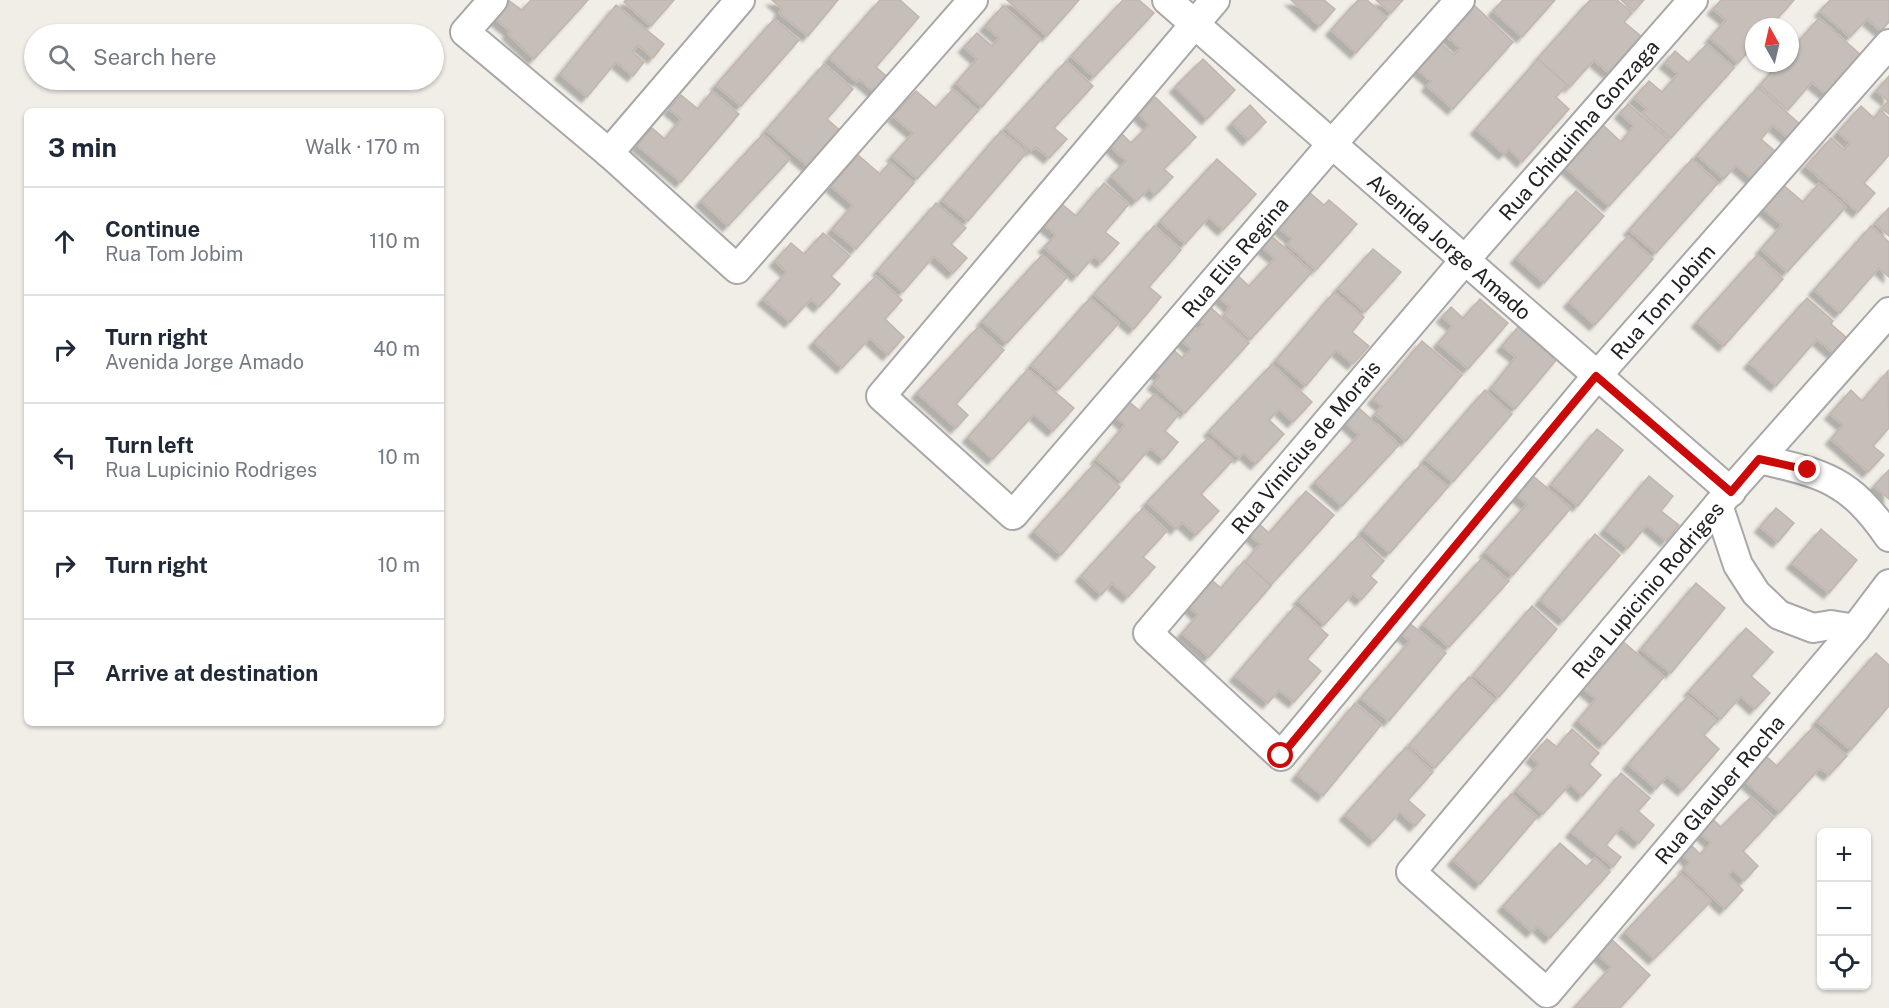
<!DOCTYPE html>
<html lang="en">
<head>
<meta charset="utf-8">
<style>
  :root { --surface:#fff; --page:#f6f6f7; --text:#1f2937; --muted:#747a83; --line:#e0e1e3 }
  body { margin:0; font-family:"Public Sans",sans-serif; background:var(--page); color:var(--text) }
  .controls { position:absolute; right:18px; bottom:18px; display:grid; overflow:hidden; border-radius:9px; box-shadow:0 2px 4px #0004 }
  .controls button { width:54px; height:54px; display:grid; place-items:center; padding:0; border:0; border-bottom:2px solid var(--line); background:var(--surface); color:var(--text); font:30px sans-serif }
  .compass { position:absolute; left:1745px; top:18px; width:54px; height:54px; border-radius:50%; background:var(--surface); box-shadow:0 2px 4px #0004; rotate:352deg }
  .stop { position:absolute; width:18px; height:18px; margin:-14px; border:4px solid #ca0908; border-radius:50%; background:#fff }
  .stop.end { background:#ca0908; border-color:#fff; box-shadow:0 2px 6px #0008 }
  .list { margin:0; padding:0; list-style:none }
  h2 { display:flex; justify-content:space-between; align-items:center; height:78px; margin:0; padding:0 24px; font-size:26px }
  h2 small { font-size:20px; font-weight:400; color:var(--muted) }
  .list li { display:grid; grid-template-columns:39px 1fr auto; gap:18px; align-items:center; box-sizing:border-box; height:108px; padding:0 24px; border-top:2px solid var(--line) }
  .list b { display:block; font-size:22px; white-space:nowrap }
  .list p { margin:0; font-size:20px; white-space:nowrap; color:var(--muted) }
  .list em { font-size:20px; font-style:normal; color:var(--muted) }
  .icon { flex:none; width:33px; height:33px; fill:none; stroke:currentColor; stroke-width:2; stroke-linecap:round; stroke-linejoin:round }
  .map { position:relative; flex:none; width:1889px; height:1008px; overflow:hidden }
  .search { position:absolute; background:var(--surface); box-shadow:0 2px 4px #0004; left:24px; top:24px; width:420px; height:66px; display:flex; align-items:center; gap:15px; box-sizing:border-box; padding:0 21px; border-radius:33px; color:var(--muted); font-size:22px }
  .panel { position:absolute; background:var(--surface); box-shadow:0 2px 4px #0004; left:24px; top:108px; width:420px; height:618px; border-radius:9px }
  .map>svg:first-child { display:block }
  .building { fill:#c6beb8; stroke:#c2b5ab; stroke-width:1.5; filter:url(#shadow) }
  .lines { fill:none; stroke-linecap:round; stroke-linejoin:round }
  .street-casing { stroke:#a8a8a8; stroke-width:32 }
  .street { stroke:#fff; stroke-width:28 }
  .route { stroke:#ca0908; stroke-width:8 }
  .labels { text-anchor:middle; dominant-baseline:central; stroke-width:4.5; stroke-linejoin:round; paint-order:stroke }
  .street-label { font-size:21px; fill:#212121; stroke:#fff }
</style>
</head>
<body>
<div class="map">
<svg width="1889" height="1008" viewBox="0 0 1889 1008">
  <defs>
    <filter id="shadow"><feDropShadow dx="-5.5" dy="5.5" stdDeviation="1.5" flood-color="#0004"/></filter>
  </defs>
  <rect width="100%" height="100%" fill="#f1eee8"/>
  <g class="building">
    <polygon points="508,0 522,10 531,0 588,0 534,59 508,34 510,31 493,17"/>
    <polygon points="626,0 674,0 651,26 624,2"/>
    <polygon points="772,0 838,0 808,36 779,13 782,9"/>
    <polygon points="880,0 900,0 919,17 876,67 891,80 878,95 859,79 857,82 829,58"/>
    <polygon points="1007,0 1079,0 1047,36"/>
    <polygon points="1123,0 1139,0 1154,13 1094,77 1071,56"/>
    <polygon points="1291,0 1324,0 1335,9 1320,26"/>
    <polygon points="1358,0 1367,0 1387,18 1356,53 1331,30"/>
    <polygon points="1376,0 1403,0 1391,13"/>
    <polygon points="1503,0 1555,0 1522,37 1493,11"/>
    <polygon points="1590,0 1617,0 1632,13 1624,22 1641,36 1609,73 1594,60 1570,87 1537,59"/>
    <polygon points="1621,0 1644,0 1634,11"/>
    <polygon points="1721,0 1794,0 1770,27 1754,27 1754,45 1738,63 1710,38 1726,20 1713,9"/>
    <polygon points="1830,0 1889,0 1889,22 1881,31 1867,19 1850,37 1820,11"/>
    <polygon points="616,5 664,44 653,58 638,45 632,52 644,62 633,76 616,62 587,97 560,74"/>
    <polygon points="1474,5 1513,42 1453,109 1427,86 1431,81 1416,68 1439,42 1454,55 1460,48 1446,36"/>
    <polygon points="1003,6 1041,39 982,107 956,83 977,59 964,47 977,33 992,46 999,38 985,26"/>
    <polygon points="1819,18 1861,55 1826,94 1812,82 1788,110 1760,85 1779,63 1790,63 1790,51"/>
    <polygon points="774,19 799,40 741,106 716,85"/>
    <polygon points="1707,44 1734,68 1671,138 1642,113 1647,109 1634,98 1649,81 1662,92 1678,74 1665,63 1675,51 1689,63"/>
    <polygon points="1203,59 1235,90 1207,119 1175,87"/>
    <polygon points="1538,59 1567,85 1556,97 1569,109 1522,162 1509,149 1504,154 1476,129"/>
    <polygon points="1066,61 1093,86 1054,128 1067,139 1049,158 1036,147 1031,151 1005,128"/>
    <polygon points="824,64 853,89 827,119 842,132 810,168 766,130"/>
    <polygon points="1889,76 1889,114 1882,108 1888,101 1876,91"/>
    <polygon points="1758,87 1801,125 1789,139 1773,125 1761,139 1776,152 1752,179 1736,165 1724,179 1697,155"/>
    <polygon points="953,89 978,111 917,179 892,156 913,133 893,116 916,91 936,108"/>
    <polygon points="712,91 739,114 681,182 637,145 652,128 665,139 681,119 669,109 681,95 698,109"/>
    <polygon points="1155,97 1196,137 1164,169 1173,177 1155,195 1149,189 1136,201 1111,176 1126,161 1109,145 1121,133 1131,143 1149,125 1138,114"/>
    <polygon points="1628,104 1669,140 1609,206 1565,167 1603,125 1621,142 1634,126 1620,113"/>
    <polygon points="1250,105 1266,122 1248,140 1232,123"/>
    <polygon points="1861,106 1874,118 1880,110 1889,118 1889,155 1864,183 1875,193 1858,212 1806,166 1831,138 1844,150 1850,143 1838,132"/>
    <polygon points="1001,131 1027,152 968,221 942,200"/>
    <polygon points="763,134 790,159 728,226 701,201"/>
    <polygon points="858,155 880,174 890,162 914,183 856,249 832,229 853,205 831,186"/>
    <polygon points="1217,159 1256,194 1223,230 1209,217 1185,244 1160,221"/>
    <polygon points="1692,159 1718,183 1656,253 1629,230"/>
    <polygon points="1104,183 1129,204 1105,232 1119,243 1102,262 1094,256 1077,276 1044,247 1056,235 1038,220 1056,199 1076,216"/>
    <polygon points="1819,183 1846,207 1787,272 1761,249 1782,225 1761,207 1782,184 1803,202"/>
    <polygon points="1576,191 1604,216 1544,283 1516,258"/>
    <polygon points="1309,192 1324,205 1329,200 1357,224 1316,270 1287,244 1292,239 1278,227"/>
    <polygon points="936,203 966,228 951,244 967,258 953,273 934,256 903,292 878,270"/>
    <polygon points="1889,208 1889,236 1875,223"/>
    <polygon points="1154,226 1181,250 1149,287 1161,297 1134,329 1094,294"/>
    <polygon points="1871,226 1889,242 1889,277 1879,268 1840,313 1814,290"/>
    <polygon points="823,233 850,256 831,276 840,284 819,307 811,299 790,322 763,299 787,272 775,261 791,243 804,254"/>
    <polygon points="1268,233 1312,272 1251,339 1224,315 1230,307 1216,295 1235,273 1249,286 1275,258 1258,244"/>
    <polygon points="1628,236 1653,259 1595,325 1569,302"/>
    <polygon points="1373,249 1401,272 1365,312 1338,288"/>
    <polygon points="1042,255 1067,277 1007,343 982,321"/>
    <polygon points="1757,255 1783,279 1724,346 1697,322"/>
    <polygon points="876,276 902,300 885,319 904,337 888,355 870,338 842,368 814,342"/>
    <polygon points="1334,292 1364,317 1352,332 1369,346 1353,364 1336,350 1306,386 1276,360"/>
    <polygon points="1090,298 1119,323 1059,389 1031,365"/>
    <polygon points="1807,298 1833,321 1831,324 1847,338 1833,353 1817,339 1776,386 1749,363"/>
    <polygon points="1480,299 1508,323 1468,369 1438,343 1453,326 1442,317 1451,307 1463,318"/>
    <polygon points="1204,301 1249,343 1185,413 1153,384 1160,376 1151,368 1171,347 1182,358 1191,349 1177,336 1188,323 1196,331 1203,324 1192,314"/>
    <polygon points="978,327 1004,350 956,404 968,415 956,428 917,393"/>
    <polygon points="1518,327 1557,359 1515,409 1491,388 1516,357 1502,346"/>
    <polygon points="1422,341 1462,375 1406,441 1375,414 1382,406 1373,399"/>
    <polygon points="1272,364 1312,402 1293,422 1279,409 1269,420 1284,434 1256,464 1244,453 1239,458 1209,431"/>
    <polygon points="1028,369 1074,408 1053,431 1034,414 993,459 968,437"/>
    <polygon points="1888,371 1889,428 1873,446 1884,455 1868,472 1831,439 1843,425 1830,414 1851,390 1862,401"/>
    <polygon points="1485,390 1512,414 1453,482 1425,459"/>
    <polygon points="1154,394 1179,414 1165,431 1178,442 1164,459 1150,448 1122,481 1096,459 1125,425 1115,416 1128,401 1140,411"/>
    <polygon points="1359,408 1399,445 1342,506 1315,482 1359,435 1345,422"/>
    <polygon points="1597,429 1623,450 1578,506 1551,484"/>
    <polygon points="1208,438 1233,460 1201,494 1219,511 1196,535 1182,522 1176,529 1147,502"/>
    <polygon points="1094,464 1120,487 1061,555 1034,531"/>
    <polygon points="1421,464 1448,487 1390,553 1363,530"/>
    <polygon points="1889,470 1889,499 1874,486"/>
    <polygon points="1533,476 1571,508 1513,575 1485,552 1527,504 1516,495"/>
    <polygon points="1649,476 1673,496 1661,511 1679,525 1666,541 1647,525 1628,548 1605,529"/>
    <polygon points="1306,491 1334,515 1271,585 1245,562 1260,544 1248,533 1257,522 1269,533"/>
    <polygon points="1143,508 1167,531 1143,557 1155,567 1128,597 1112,583 1101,595 1081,576"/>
    <polygon points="1776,508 1794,523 1778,542 1760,527"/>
    <polygon points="1821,529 1857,560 1829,593 1792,563"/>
    <polygon points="1595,534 1620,555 1564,620 1540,600"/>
    <polygon points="1358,536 1384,561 1370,576 1377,582 1361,600 1353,593 1324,625 1298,600"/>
    <polygon points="1482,558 1509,581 1449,647 1423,624"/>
    <polygon points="1244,561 1271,586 1209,657 1182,633 1198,615 1184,602 1207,576 1221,588"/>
    <polygon points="1696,583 1725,608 1671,673 1641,649"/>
    <polygon points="1295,606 1328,635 1307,659 1321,671 1294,702 1279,690 1268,703 1235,676"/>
    <polygon points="1532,606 1557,629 1499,697 1473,675"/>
    <polygon points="1407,621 1446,653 1389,721 1361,698 1410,641 1399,632"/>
    <polygon points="1746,628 1773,652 1751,676 1770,693 1755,709 1741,696 1721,719 1689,691"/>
    <polygon points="1619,638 1664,677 1604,744 1578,720 1596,699 1578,684"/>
    <polygon points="1876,653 1889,665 1889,706 1851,750 1817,721"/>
    <polygon points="1469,677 1495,700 1435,768 1409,745"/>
    <polygon points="1688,696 1717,721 1704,735 1719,749 1683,790 1667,776 1656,789 1628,764"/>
    <polygon points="1355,703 1381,725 1323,796 1297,775"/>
    <polygon points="1813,727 1847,756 1829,775 1820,768 1780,812 1737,774 1759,750 1777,766"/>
    <polygon points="1572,729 1599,753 1589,764 1601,775 1582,796 1570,784 1543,814 1516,790 1539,764 1531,757 1547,739 1557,747"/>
    <polygon points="1406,747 1433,772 1408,800 1425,815 1415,826 1400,812 1374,841 1345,815"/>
    <polygon points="1621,773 1650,798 1638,811 1654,825 1639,843 1621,827 1606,845 1621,857 1613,867 1571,832"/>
    <polygon points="1511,794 1537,817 1480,884 1453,860"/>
    <polygon points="1751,797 1774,818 1743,851 1758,866 1744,881 1733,870 1728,875 1743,890 1725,909 1683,869 1690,862 1675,848 1684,838 1700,854 1711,843 1692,825 1705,812 1721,827"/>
    <polygon points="1560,843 1587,867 1595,858 1610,872 1550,938 1537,926 1532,932 1503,906"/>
    <polygon points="1681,873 1711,901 1654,959 1625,932"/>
    <polygon points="1608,936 1650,975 1620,1008 1574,1008 1611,967 1594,951"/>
  </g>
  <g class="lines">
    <g class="street-casing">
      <g id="street">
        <polyline points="493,0 465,32 609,153 737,269 973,0"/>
        <path id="s1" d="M1167 0 1731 492"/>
        <path id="s2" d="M1215 0 881 396 1013 515 1331 145 1460 0"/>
        <path id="s3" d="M1693 0 1464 261 1148 633 1281 756 1596 377 1889 44"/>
        <polyline points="609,153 740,0"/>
        <path id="s4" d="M1889 312 1718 505 1411 872 1547 993 1855 629 1889 584"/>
        <path d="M1759 459C1824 474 1849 479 1889 537"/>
        <polyline points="1718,505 1738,565 1756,593 1779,615 1813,628 1831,625 1855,629"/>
      </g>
    </g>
    <use href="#street" class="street"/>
  </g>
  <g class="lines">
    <polyline class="route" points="1281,756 1596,376 1731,492 1759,459 1808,470"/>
  </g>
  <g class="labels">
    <g class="street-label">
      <text transform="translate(1579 130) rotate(-49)">Rua Chiquinha Gonzaga</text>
      <text stroke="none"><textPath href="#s1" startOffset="375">Avenida Jorge Amado</textPath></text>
      <text stroke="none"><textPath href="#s2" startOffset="1036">Rua Elis Regina</textPath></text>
      <text stroke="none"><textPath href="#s3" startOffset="1610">Rua Tom Jobim</textPath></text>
      <text transform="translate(1306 447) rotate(-50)">Rua Vinicius de Morais</text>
      <text transform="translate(1648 590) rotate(-50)">Rua Lupicinio Rodriges</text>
      <text stroke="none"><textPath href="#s4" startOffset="1185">Rua Glauber Rocha</textPath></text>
    </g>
  </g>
</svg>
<div class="controls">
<button>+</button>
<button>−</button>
<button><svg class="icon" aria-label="locate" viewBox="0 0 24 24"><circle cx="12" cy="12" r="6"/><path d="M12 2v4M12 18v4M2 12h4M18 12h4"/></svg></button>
</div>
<svg class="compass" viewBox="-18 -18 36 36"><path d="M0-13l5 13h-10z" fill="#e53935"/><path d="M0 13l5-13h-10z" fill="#747a83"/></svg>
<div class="stop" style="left:1281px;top:756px"></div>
<div class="stop end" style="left:1808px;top:470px"></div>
<div class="search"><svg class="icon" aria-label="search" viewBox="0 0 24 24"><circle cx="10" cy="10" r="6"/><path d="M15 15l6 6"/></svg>Search here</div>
<section class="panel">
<h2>3 min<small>Walk · 170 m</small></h2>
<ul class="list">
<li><svg class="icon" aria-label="ahead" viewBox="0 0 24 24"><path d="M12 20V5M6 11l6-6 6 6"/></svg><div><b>Continue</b><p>Rua Tom Jobim</p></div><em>110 m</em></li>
<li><svg class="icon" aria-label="right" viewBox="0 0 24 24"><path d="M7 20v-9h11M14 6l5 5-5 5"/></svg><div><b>Turn right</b><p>Avenida Jorge Amado</p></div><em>40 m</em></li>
<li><svg class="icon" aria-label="left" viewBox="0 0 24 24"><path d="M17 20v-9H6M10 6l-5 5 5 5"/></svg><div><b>Turn left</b><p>Rua Lupicinio Rodriges</p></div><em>10 m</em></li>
<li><svg class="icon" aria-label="right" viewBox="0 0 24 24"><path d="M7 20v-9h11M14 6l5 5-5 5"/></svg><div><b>Turn right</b></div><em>10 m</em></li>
<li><svg class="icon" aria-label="arrive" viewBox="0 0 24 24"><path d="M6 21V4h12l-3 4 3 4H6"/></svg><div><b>Arrive at destination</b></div></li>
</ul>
</section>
</div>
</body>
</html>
